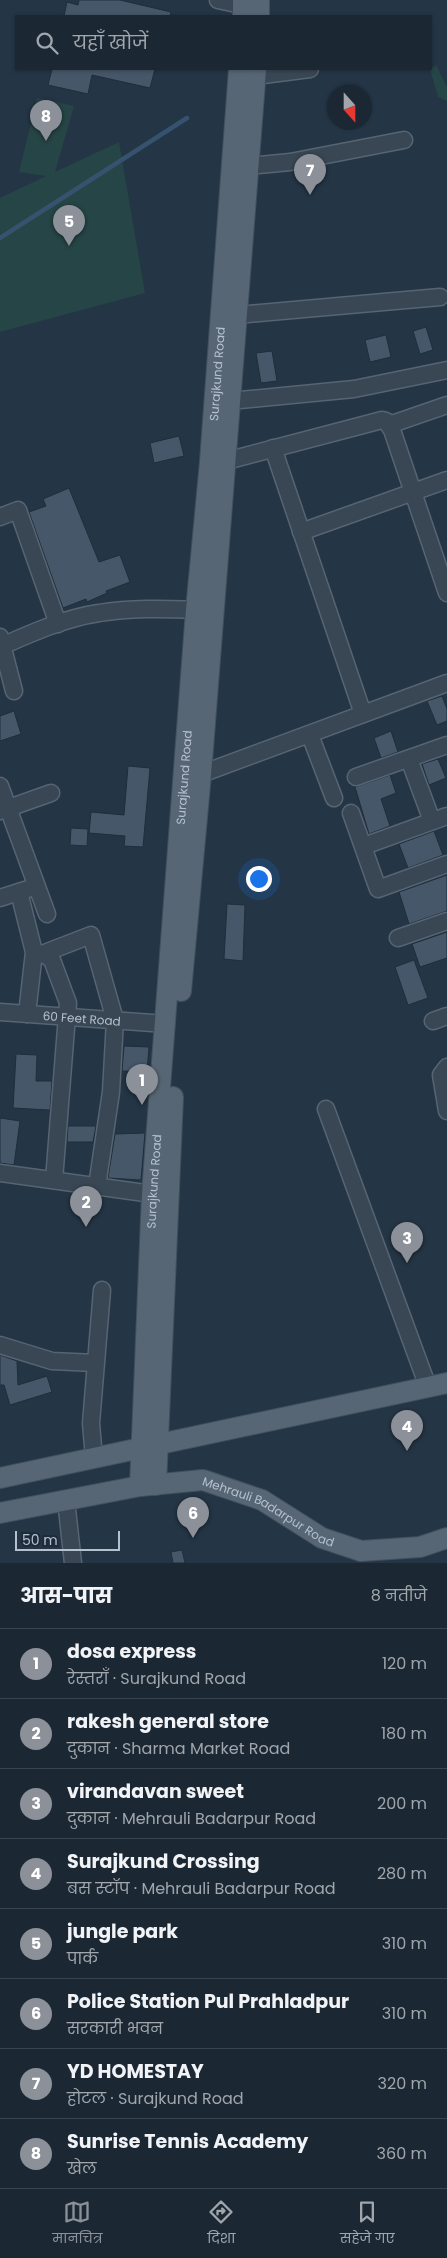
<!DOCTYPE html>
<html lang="hi">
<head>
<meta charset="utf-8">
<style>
  :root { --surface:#1b2834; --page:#283440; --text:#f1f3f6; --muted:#a0a6ac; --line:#39444f; --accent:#8c9099 }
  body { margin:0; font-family:Poppins,"Noto Sans Devanagari",sans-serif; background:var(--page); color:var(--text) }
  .compass { position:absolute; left:327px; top:85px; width:45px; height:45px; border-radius:50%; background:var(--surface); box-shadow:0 1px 4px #0004; rotate:159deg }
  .scale { position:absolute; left:15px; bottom:12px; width:105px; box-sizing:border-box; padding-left:5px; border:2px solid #b6c1ce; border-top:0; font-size:14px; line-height:18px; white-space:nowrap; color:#b6c1ce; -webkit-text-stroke:4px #1d2c3a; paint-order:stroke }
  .you { position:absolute; left:258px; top:878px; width:18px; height:18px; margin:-12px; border:4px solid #fff; border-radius:50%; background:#1a73e8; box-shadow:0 0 0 8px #1a73e833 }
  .badge { display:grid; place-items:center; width:32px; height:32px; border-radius:50%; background:var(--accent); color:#fff; font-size:16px; font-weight:700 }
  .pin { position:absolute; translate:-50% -41px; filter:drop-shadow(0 1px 2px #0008) }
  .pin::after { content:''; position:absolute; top:26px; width:18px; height:15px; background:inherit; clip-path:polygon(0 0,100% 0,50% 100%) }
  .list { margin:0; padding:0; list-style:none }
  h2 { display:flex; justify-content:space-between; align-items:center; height:65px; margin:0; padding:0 20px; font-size:21px }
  h2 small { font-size:16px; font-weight:400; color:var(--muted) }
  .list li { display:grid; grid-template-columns:32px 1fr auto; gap:15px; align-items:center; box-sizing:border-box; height:70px; padding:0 20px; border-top:1px solid var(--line) }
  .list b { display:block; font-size:19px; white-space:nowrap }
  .list p { margin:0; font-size:16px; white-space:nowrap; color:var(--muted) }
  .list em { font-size:16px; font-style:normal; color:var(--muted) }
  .icon { flex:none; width:28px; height:28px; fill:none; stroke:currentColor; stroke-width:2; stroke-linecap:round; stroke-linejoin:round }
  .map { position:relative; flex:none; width:447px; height:1563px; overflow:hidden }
  .search { position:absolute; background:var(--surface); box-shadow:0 1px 4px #0004; left:15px; right:15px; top:15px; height:55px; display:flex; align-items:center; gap:12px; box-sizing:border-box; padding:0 18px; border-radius:0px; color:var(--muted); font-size:19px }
  .sheet { height:625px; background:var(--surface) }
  nav { display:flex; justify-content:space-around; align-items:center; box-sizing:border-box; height:70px; border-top:1px solid var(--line); background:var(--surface); font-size:14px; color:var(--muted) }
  nav a { display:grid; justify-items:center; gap:2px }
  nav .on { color:var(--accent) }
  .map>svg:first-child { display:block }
  .green { fill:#264546 }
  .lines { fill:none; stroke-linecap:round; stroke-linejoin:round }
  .stream { stroke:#36526e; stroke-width:4.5 }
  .building { fill:#465769; stroke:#1f2e3c }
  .minor-casing { stroke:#576472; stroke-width:19 }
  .major-casing { stroke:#42505e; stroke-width:22 }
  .minor { stroke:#394754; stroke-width:16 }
  .major { stroke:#576674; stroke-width:20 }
  .labels { text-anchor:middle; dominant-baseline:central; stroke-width:5; stroke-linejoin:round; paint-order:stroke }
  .street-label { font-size:12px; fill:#b6c1ce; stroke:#1d2c3a }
</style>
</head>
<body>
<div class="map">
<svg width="447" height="1563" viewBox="0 0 447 1563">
  <rect width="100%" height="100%" fill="#243545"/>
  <g class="green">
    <polygon points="436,65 447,87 447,101 438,97 430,69"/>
    <polygon points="37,98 74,106 55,172 119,142 145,293 0,332 0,198 46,176 19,172"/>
  </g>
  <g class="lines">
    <polyline class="stream" points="0,238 187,118"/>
  </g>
  <g class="building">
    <polygon points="79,0 120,0 171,12 170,16 64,16 67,2 78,5"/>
    <polygon points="52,69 155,69 150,88 92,75 88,94 48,85"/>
    <polygon points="426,327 433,350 420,354 413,331"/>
    <polygon points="386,335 391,357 370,362 365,340"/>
    <polygon points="272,351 277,381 261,383 256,353"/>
    <polygon points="179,436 184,456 154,463 150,443"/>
    <polygon points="69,488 99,562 120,555 130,582 106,591 107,593 87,602 86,599 63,608 29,512 46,506 43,499"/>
    <polygon points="442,696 447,709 447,721 437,725 427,701"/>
    <polygon points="14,711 21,734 0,741 0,716"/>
    <polygon points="391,731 398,752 381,758 374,738"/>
    <polygon points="438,759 446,778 429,785 422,764"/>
    <polygon points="128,766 150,768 143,847 124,846 125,836 89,833 91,812 124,815"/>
    <polygon points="390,775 396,793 381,799 390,826 369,834 355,787"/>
    <polygon points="71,828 88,829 87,846 70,845"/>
    <polygon points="434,831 443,855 408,868 399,844"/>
    <polygon points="447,875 447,911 409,924 399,892"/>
    <polygon points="227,904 245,905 243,961 224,959"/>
    <polygon points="447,932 447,958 420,967 412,944"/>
    <polygon points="414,960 428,998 408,1005 395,967"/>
    <polygon points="124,1046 149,1047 147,1072 122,1071"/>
    <polygon points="16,1054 37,1055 36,1081 52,1081 50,1110 13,1108"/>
    <polygon points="0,1118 20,1121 14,1165 0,1163"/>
    <polygon points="68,1126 96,1126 93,1142 67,1142"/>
    <polygon points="145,1133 141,1180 108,1178 115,1134"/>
    <polygon points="0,1355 17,1361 18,1385 47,1376 52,1392 10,1405 4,1385 0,1385"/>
    <polygon points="182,1550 185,1563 173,1563 171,1552"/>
  </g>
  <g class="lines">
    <g class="minor-casing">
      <g id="minor">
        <polyline points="218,0 255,8"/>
        <polyline points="255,76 310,69"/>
        <polyline points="248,166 290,162 404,140"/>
        <polyline points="237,315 440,297"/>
        <polyline points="230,401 354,389 447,370"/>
        <polyline points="389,425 447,405"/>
        <polyline points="273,448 363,714"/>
        <polyline points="226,461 382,420 386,421 392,430 447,593"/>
        <polyline points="0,517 18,510 58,624"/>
        <polyline points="301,532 447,480"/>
        <polyline points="0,637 14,691"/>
        <path d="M0 647C31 633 65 618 99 613 134 607 171 609 207 610"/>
        <polyline points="310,735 334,798"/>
        <polyline points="409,759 432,821"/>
        <polyline points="201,774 447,683"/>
        <polyline points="356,777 447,745"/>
        <polyline points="0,786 47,914"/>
        <polyline points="0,811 51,793"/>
        <polyline points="351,813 378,889 447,864"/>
        <polyline points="364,846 447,816"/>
        <polyline points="19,892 34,952 27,1014"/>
        <polyline points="0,898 28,889"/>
        <polyline points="398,938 447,921"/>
        <polyline points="35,952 47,956 52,960 68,1003 54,1180"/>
        <polyline points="42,954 91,935 115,1020 111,1092 97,1186"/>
        <path id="s1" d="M0 1012 166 1024"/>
        <polyline points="433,1021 447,1016"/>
        <polyline points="447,1067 441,1075 447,1111"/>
        <polyline points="326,1109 428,1387"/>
        <polyline points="0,1173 152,1194"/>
        <polyline points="0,1345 52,1361 95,1363"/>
        <polyline points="94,1458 91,1423 102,1290"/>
        <polyline points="66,1500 73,1563"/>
      </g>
    </g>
    <g class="major-casing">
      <g id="major">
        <polyline points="259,0 259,16"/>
        <polyline points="243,16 243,0"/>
        <polyline points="181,991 201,774 256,69"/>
        <polyline points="0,1478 447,1383"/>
        <polyline points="156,1485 173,1097"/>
        <path id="s2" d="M140 1486 152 1194 196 610 210 462 239 69"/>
        <path id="s3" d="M0 1513 140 1486 203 1480 262 1500 322 1538 361 1551 420 1547 447 1538"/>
      </g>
    </g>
    <use href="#minor" class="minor"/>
    <use href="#major" class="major"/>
  </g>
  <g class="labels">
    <g class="street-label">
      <text stroke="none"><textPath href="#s2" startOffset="1115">Surajkund Road</textPath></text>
      <text stroke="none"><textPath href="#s2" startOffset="710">Surajkund Road</textPath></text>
      <text stroke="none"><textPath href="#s1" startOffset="82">60 Feet Road</textPath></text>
      <text stroke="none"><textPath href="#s2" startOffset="305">Surajkund Road</textPath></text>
      <text stroke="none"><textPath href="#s3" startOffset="279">Mehrauli Badarpur Road</textPath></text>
    </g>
  </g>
</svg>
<svg class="compass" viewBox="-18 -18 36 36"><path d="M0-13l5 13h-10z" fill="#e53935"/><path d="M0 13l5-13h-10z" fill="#a0a6ac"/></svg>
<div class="scale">50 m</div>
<div class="you"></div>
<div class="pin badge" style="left:142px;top:1105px">1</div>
<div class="pin badge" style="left:86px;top:1227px">2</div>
<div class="pin badge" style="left:407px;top:1263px">3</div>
<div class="pin badge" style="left:407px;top:1451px">4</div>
<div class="pin badge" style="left:69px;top:246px">5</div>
<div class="pin badge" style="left:193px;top:1538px">6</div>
<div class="pin badge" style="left:310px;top:195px">7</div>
<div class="pin badge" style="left:46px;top:141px">8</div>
<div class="search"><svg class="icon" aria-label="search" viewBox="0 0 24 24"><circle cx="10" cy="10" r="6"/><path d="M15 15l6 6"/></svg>यहाँ खोजें</div>
</div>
<section class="sheet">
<h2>आस-पास<small>8 नतीजे</small></h2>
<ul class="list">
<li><span class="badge">1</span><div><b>dosa express</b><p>रेस्तराँ · Surajkund Road</p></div><em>120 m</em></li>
<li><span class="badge">2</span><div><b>rakesh general store</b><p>दुकान · Sharma Market Road</p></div><em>180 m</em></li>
<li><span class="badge">3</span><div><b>virandavan sweet</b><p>दुकान · Mehrauli Badarpur Road</p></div><em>200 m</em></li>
<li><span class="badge">4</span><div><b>Surajkund Crossing</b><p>बस स्टॉप · Mehrauli Badarpur Road</p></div><em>280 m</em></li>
<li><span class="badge">5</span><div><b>jungle park</b><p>पार्क</p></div><em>310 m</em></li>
<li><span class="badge">6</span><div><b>Police Station Pul Prahladpur</b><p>सरकारी भवन</p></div><em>310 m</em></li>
<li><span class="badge">7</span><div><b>YD HOMESTAY</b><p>होटल · Surajkund Road</p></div><em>320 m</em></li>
<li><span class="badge">8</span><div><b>Sunrise Tennis Academy</b><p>खेल</p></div><em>360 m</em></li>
</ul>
</section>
<nav>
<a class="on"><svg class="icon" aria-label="map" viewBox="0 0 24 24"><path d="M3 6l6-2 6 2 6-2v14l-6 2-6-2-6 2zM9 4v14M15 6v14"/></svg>मानचित्र</a>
<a><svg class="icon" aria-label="directions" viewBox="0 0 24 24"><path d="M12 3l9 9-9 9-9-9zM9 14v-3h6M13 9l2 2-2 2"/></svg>दिशा</a>
<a><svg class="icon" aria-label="saved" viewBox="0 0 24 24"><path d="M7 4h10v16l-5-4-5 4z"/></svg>सहेजे गए</a>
</nav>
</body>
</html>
